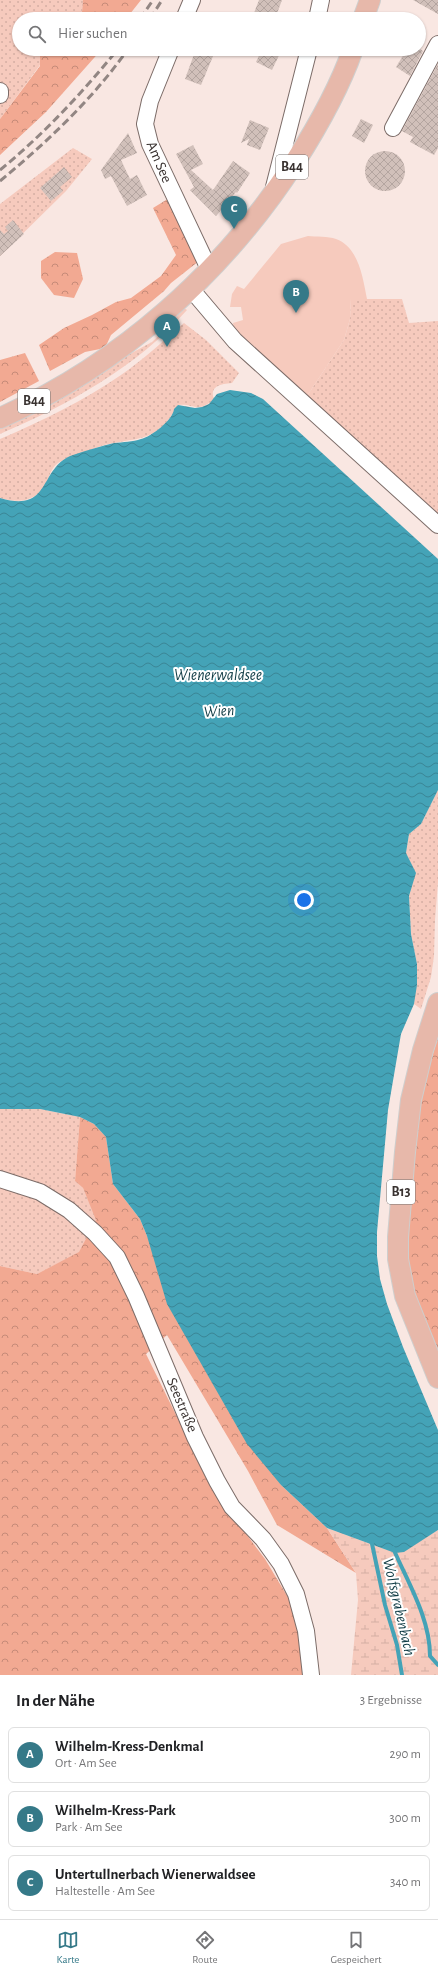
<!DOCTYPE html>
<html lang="de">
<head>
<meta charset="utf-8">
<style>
  :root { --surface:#fff; --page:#f2f2f2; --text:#202124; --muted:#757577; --line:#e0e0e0; --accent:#357988 }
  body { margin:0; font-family:"Alegreya Sans",sans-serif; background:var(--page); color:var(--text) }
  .you { position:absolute; left:304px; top:900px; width:14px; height:14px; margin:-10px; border:3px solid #fff; border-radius:50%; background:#1a73e8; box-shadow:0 0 0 6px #1a73e833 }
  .badge { display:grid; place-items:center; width:26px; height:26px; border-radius:50%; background:var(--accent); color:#fff; font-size:13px; font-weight:700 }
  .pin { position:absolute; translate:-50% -33px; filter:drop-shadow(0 1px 2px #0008) }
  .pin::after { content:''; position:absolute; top:21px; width:14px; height:12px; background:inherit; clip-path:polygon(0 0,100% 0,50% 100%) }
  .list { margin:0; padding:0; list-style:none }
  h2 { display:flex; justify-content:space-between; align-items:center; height:52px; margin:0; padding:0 16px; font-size:17px }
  h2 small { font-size:13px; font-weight:400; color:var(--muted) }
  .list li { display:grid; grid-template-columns:26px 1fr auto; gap:12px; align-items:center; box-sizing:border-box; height:56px; margin:0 8px 8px; padding:0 8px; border:1px solid var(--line); border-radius:6px }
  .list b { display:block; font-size:15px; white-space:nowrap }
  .list p { margin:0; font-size:13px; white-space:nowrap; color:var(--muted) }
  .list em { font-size:13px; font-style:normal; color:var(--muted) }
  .icon { flex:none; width:22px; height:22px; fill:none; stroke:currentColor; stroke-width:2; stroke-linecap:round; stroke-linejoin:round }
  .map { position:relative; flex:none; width:438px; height:1675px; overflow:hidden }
  .search { position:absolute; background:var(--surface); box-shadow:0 1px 3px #0004; left:12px; right:12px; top:12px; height:44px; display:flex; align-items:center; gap:10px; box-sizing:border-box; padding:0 14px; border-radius:22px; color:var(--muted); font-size:15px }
  .sheet { height:244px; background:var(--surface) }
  nav { display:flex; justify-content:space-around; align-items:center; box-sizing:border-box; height:56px; border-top:1px solid var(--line); background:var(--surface); font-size:11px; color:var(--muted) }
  nav a { display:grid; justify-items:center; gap:2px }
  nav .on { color:var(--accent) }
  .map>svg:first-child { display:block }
  .grass { fill:url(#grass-dots) }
  .forest { fill:url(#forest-crowns) }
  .wetland { fill:url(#wetland-marsh) }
  .park { fill:#f6cabd }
  .water { fill:url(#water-waves) }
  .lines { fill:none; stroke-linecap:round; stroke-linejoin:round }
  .stream { stroke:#44a3b7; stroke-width:4 }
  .building { fill:url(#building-cross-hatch) }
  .minor-casing { stroke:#7c6c68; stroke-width:18 }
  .major-casing { stroke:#cfcecd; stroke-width:22 }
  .minor { stroke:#fff; stroke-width:16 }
  .major { stroke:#e7b8aa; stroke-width:20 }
  .rail { stroke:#928683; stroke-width:3; stroke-dasharray:8 4; stroke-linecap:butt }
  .labels { text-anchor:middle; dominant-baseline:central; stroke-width:4; stroke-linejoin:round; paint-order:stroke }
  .shield { fill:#fff; stroke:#74706e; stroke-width:1 }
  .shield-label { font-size:14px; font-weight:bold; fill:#393230 }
  .street-label { font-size:15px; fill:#393230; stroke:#fff }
  .water-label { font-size:16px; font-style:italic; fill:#0f3b44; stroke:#fff }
</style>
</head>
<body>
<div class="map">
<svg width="438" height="1675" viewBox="0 0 438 1675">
  <defs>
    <pattern id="grass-dots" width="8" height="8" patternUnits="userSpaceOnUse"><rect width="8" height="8" fill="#f6cabd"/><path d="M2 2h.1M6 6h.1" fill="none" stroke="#d4aea3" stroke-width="1.8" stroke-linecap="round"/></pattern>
    <pattern id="forest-crowns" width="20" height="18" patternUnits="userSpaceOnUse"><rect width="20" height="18" fill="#f2a992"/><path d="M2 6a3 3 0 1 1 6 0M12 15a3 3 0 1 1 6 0" fill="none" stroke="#c58a78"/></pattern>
    <pattern id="wetland-marsh" width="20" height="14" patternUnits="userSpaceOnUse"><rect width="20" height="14" fill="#f6cabd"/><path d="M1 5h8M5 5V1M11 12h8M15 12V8" fill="none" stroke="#d4aea3"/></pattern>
    <pattern id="water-waves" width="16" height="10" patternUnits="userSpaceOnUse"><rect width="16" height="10" fill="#44a3b7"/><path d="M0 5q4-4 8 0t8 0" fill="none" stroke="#3a8595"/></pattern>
    <pattern id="building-cross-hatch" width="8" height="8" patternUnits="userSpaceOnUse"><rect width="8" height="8" fill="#d1c0ba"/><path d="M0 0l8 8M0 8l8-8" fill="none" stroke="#b4a5a0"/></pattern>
  </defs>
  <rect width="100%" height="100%" fill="#f9e7e2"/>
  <g class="grass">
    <polygon points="0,0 83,0 82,12 76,19 45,19 40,17 39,19 19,19 19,49 40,49 40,65 0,119"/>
    <polygon points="73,148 92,159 66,191 0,256 0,204"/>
    <polygon points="351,299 402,299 409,323 438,321 438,520 305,399 344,340 350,319"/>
    <path d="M184 308 187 310C136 368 69 404 0 434V428L30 414 113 363 152 342 168 327Z"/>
    <path d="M184 323 206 340 239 373 232 383C221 384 209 386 214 399 198 414 194 403 178 405 156 445 137 436 101 446 92 449 83 453 75 456 70 459 62 460 58 463 52 467 49 476 47 482 38 501 19 504 0 498V439C42 421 83 401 121 375 143 360 163 341 184 323Z"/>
    <polygon points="438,790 438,882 435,920 434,956 431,977 421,1009 414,1004 417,964 411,934 409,896 415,873 406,853 409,834 421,824"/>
    <polygon points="0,1109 40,1109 80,1117 75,1181 83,1188 97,1220 79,1253 37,1274 0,1266"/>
  </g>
  <g class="forest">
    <polygon points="83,0 141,0 126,19 76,19 82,12"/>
    <polygon points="40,49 102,49 46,112 0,155 0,119 40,66"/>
    <polygon points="171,197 199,261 171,283 164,291 111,335 105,348 85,352 50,371 39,345 64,328 92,315 116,302 131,298 161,276 176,255 153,208"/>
    <polygon points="55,252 77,253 83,279 74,298 54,295 41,278 41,261"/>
    <polygon points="25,353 39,381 0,402 0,360"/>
    <polygon points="438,1037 438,1355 419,1315 409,1264 407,1229 415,1128 423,1086"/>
    <polygon points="80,1117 94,1124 106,1137 113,1184 140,1219 147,1236 281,1485 327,1528 356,1573 277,1525 248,1471 167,1335 146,1354 213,1490 265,1559 289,1599 303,1644 304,1675 0,1675 0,1266 37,1274 79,1252 96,1220 83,1188 75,1181"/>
  </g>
  <polygon class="wetland" points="327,1528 387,1550 404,1551 438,1530 438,1675 351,1675 358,1600 356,1573"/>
  <path class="park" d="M308 236C316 237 328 236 336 239 359 247 363 279 367 299H351L350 319 344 340 305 399 235 332 233 323 243 320 241 307H230L232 294 237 286 244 289 281 244Z"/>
  <path class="water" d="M230 390 251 393 263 399 438 559V790L421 824 409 834 406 853 416 873 409 896 411 934 417 964V985L414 1004 401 1034 388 1110 377 1232V1256L380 1279 387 1304 403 1347 438 1430V1530L404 1552 395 1553 327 1528 281 1485 247 1444 167 1304 147 1236 140 1219 113 1184 106 1137 94 1124 80 1117 40 1109H0V498C54 514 37 465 76 454 88 450 101 446 114 443 123 442 133 442 141 439 151 437 173 420 174 409L178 405 195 408 202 407 209 404 217 394Z"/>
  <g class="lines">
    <g class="stream">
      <polyline points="371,1539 385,1605 397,1645 402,1675"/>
      <path d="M393 1548C408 1583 430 1618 430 1656L438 1665"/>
    </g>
  </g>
  <g class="building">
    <polygon points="259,0 282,0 275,19 254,13"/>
    <polygon points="413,0 438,0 438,14"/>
    <polygon points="196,49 216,49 201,85 185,79"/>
    <polygon points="262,49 282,49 272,70 256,62"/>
    <polygon points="407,49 420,49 423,51 410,76 396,67"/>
    <polygon points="438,64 438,148 434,155 410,142 413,137 402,131"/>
    <polygon points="361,119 373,125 364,143 352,136"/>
    <polygon points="250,120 269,128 260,150 247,145 249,139 241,143"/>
    <polygon points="128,133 137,153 121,160 130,179 137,175 147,195 127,206 111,176 105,179 101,170"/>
    <polygon points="193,145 203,164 191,170 213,190 233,161 250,173 237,193 236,192 216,216 190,190 194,187 176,154"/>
    <circle cx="385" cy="171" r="20"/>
    <polygon points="64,167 72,177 60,187 63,191 51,201 40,188"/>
    <polygon points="13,220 24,234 0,256 0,230 4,234 8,231 5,227"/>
  </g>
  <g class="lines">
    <g class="minor-casing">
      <g id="minor">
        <polyline points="184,19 192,0"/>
        <polyline points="317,19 321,0"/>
        <polyline points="171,49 150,101 145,124 150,144 210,271"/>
        <polyline points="0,91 0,95"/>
        <polyline points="393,128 438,44"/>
        <polyline points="274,187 309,49"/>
        <polyline points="191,289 235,341 438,525"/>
        <polyline points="0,1179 40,1192 69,1210 95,1233 117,1257 136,1296 195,1437 217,1481 232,1507 263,1539 281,1564 296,1594 306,1631 311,1675"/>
      </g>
    </g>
    <g class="major-casing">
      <g id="major">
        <polyline points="363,19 370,0"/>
        <path d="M0 418C121 364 223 273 295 162 318 126 339 89 353 49"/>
        <polyline points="438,1003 423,1050 411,1100 405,1152 398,1237 398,1259 405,1296 438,1378"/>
      </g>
    </g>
    <use href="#minor" class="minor"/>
    <use href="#major" class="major"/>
    <g class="rail">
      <polyline points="140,19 153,0"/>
      <polyline points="150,19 162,0"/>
      <path d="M0 170C44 134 82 93 118 49"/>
      <path d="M0 181C47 142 93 99 128 49"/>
    </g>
  </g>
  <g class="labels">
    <g class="shield">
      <rect x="276" y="155" width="32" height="24" rx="3"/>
      <rect x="18" y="389" width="32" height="24" rx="3"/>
      <rect x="387" y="1180" width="28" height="24" rx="3"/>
    </g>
    <g class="shield-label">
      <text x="292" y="167">B44</text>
      <text x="34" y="401">B44</text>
      <text x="401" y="1192">B13</text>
    </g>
    <g class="street-label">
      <text transform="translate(159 162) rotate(67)">Am See</text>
      <text transform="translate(182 1405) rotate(67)">Seestraße</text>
    </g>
    <g class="water-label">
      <text x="218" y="675">Wienerwaldsee</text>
      <text transform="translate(219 711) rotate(-4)">Wien</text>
      <text transform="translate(399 1607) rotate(77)">Wolfsgrabenbach</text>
    </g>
  </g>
</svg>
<div class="you"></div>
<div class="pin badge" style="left:167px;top:347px">A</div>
<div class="pin badge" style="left:296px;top:313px">B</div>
<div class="pin badge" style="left:234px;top:229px">C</div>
<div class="search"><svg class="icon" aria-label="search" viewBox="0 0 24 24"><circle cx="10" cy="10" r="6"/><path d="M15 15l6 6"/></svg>Hier suchen</div>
</div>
<section class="sheet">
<h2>In der Nähe<small>3 Ergebnisse</small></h2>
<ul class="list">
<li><span class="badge">A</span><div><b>Wilhelm-Kress-Denkmal</b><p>Ort · Am See</p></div><em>290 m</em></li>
<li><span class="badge">B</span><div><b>Wilhelm-Kress-Park</b><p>Park · Am See</p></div><em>300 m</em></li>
<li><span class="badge">C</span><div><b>Untertullnerbach Wienerwaldsee</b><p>Haltestelle · Am See</p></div><em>340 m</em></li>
</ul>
</section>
<nav>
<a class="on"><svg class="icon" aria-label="map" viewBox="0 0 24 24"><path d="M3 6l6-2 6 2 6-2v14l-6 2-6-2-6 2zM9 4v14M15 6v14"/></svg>Karte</a>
<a><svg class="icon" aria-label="directions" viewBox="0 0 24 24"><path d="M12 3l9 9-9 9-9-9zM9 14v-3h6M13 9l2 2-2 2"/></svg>Route</a>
<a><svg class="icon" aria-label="saved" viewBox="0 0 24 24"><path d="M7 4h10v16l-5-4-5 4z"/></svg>Gespeichert</a>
</nav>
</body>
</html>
